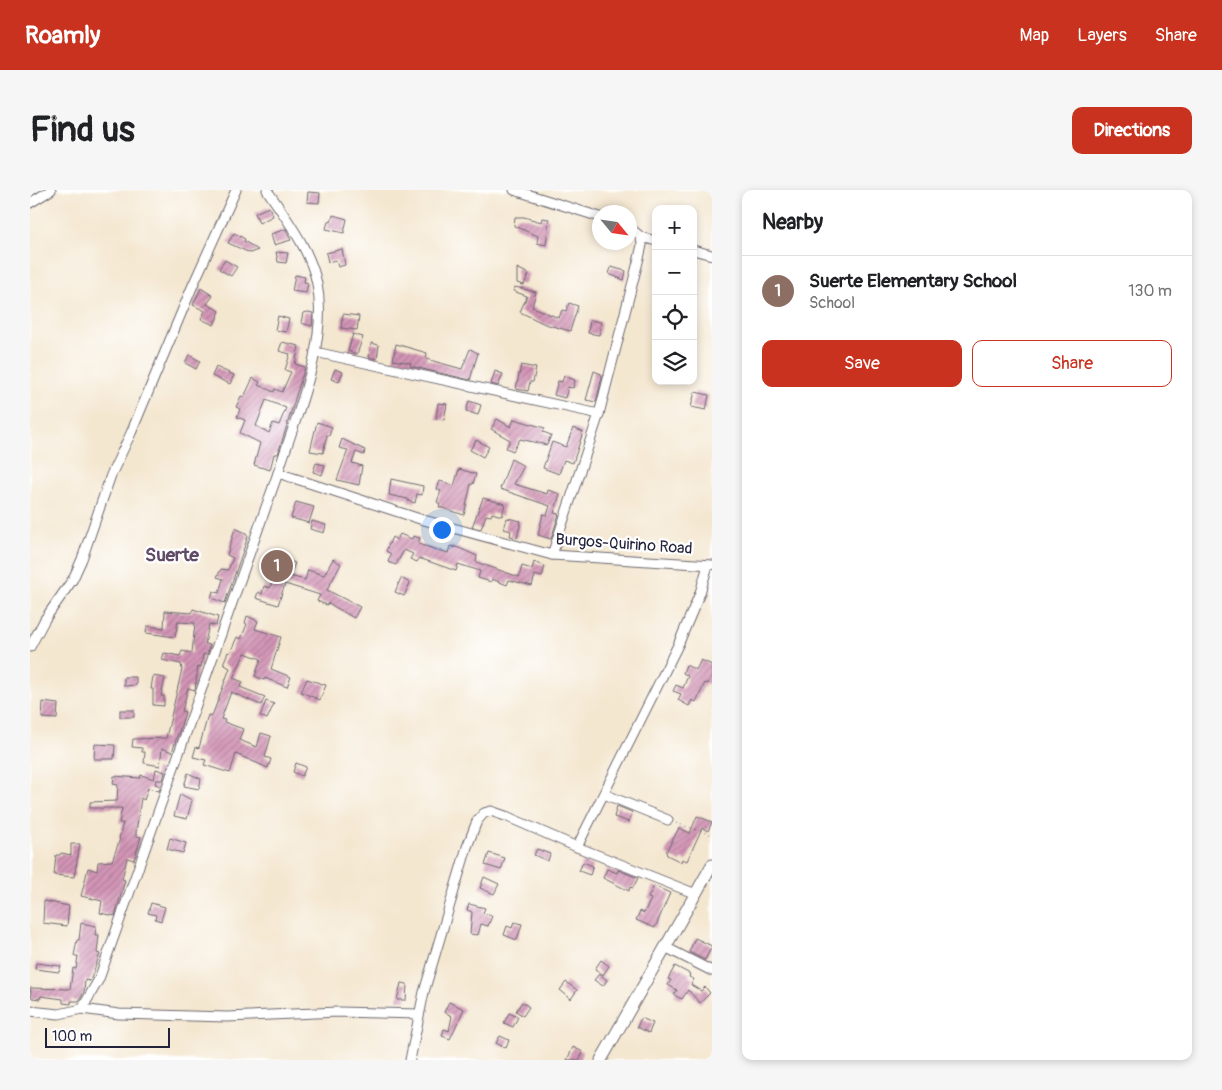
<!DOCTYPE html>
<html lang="en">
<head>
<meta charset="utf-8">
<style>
  :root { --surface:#fff; --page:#f6f6f6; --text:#202124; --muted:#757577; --line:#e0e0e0; --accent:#c8321e }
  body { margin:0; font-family:Pangolin,sans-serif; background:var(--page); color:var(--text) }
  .controls { position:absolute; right:15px; top:15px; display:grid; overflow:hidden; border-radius:10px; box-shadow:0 2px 8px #0003 }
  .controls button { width:45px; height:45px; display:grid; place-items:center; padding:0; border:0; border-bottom:1px solid var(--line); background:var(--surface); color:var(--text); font:25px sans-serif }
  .compass { position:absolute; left:562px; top:15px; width:45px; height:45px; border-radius:50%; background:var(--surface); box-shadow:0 2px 8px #0003; rotate:119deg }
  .scale { position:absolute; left:15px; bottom:12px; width:125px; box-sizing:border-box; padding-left:5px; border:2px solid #22223b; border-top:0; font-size:14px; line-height:18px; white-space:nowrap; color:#22223b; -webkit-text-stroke:4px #fff; paint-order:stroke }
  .you { position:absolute; left:411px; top:339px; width:18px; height:18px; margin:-12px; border:4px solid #fff; border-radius:50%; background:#1a73e8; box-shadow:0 0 0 8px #1a73e833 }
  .badge { display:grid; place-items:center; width:32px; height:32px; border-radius:50%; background:var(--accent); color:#fff; font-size:16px; font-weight:700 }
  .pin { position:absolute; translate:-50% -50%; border:2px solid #fff; box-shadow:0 1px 5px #0006 }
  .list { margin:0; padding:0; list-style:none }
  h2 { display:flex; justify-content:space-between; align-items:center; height:65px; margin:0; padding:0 20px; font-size:21px }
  h2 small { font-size:16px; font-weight:400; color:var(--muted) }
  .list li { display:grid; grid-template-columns:32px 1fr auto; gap:15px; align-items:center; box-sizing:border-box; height:70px; padding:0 20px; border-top:1px solid var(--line) }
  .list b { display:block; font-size:19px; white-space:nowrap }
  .list p { margin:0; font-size:16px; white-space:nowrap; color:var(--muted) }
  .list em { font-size:16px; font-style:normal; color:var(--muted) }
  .actions { display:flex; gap:10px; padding:15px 20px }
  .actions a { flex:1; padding:11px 0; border:1px solid var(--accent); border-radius:10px; text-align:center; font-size:18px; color:var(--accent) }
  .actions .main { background:var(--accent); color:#fff }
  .icon { flex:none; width:28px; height:28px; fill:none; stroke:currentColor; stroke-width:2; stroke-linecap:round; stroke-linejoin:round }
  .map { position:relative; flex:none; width:682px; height:870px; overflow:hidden; border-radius:10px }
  header { display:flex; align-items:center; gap:30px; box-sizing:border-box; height:70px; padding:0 25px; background:var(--accent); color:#fff }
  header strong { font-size:24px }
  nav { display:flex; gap:28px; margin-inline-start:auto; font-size:18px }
  .intro { display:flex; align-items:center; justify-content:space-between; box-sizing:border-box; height:120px; padding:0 30px }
  h1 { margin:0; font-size:35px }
  .button { padding:12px 22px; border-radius:10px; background:var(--accent); color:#fff; font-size:18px; font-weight:700 }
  main { display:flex; gap:30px; padding:0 30px }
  aside { flex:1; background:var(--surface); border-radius:10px; box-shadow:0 2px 8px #0003 }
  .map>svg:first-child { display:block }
  .building { fill:url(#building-hatch); fill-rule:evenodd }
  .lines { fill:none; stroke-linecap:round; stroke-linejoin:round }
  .minor-casing { stroke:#6c676f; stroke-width:11 }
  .major-casing { stroke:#6c676f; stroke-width:13 }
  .path { stroke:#6c676f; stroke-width:1; stroke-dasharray:1 4; stroke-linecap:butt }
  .minor { stroke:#fff; stroke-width:9 }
  .major { stroke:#fff; stroke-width:11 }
  .labels { text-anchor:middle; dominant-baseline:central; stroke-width:4.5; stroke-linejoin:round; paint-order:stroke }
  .street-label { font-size:16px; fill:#22223b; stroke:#fff }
  .quarter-label { font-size:19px; font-weight:bold; fill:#604a66; stroke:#fff }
</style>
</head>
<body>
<header>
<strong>Roamly</strong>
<nav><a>Map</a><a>Layers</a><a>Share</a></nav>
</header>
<div class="intro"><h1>Find us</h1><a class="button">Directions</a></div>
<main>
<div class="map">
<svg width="682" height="870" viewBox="0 0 682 870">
  <defs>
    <pattern id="building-hatch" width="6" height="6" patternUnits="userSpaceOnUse" patternTransform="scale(1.25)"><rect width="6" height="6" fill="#d395b6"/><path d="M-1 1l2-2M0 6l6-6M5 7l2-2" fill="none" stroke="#ab7995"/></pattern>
  </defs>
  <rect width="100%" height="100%" fill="#fff"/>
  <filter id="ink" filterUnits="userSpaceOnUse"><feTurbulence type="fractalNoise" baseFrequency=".02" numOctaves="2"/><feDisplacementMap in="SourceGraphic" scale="10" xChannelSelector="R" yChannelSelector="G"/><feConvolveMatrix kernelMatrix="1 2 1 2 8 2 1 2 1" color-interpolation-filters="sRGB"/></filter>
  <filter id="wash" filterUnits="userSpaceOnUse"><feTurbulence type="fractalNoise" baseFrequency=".0096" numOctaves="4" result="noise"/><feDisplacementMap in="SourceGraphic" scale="20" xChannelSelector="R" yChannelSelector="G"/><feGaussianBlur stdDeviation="1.12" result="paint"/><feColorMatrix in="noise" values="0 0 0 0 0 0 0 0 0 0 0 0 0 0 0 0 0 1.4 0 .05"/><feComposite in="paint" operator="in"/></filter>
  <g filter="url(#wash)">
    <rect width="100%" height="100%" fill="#f4e7d0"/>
    <g id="blocks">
      <g class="building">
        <polygon points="278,2 290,3 289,13 277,12"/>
        <polygon points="239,17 243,26 229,33 225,23"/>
        <polygon points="303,25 317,29 314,43 296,39 298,31 301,32"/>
        <polygon points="485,27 494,27 511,32 512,28 519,29 516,55 507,53 508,46 484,36"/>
        <polygon points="256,39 261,50 244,55 241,44"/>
        <polygon points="204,43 215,49 214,51 228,60 220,63 198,53"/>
        <polygon points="312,59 315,75 308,77 306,70 298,72 296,63"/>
        <polygon points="246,62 258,63 256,73 248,72"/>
        <polygon points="195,70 207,77 201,86 189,79"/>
        <polygon points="581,77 596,81 594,90 579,84"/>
        <polygon points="487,78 499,84 494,95 487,93"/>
        <polygon points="265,85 275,87 274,92 278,93 276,103 262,101"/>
        <polygon points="485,97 506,102 502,117 529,128 532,120 536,121 539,113 548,116 540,141 515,134 490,122 497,106 483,101"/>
        <polygon points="171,98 183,106 177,114 190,121 184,135 171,129 175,121 163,115"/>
        <polygon points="278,122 283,123 282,136 271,133 273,123"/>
        <polygon points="313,124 329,126 327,140 311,138"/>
        <polygon points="248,126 259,129 256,142 245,140"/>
        <polygon points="560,130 571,132 569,145 558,143"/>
        <polygon points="323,144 333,147 327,164 318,161"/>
        <path d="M252 152 269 156 265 174 275 177 274 180 248 264H244L240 280 224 275 230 253 210 243 215 230 207 227 210 219 206 217 211 206 214 207 223 188 230 192 228 195 244 202 245 199 252 202 261 182 255 180 260 164 249 161ZM236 210 256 218 249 235 243 233 239 243 226 236Z"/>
        <polygon points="341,153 349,155 347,169 339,167"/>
        <polygon points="366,154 397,163 396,169 432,179 440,159 448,163 440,190 380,176 381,173 363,170"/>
        <polygon points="159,165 170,171 166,179 155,173"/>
        <polygon points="491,175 506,178 503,192 500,192 498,201 486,199"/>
        <polygon points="186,177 204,185 200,194 182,186"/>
        <polygon points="305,179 313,182 309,192 301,189"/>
        <polygon points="465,181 473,184 468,196 461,194"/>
        <polygon points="564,181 571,184 572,187 566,212 556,210"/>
        <polygon points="534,186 545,190 543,198 538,197 535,208 524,205 528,191 532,192"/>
        <polygon points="665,202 679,205 676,220 661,217"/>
        <polygon points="439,211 451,215 448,225 436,221"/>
        <polygon points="408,213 417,214 414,230 406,229"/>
        <polygon points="467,229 481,237 484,229 515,238 513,242 521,245 517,255 490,249 483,261 476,258 480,250 461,239"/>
        <polygon points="287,232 302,237 299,246 297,245 293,263 280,261"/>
        <polygon points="543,238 553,242 543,273 534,270 529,284 513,278 522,252 536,257"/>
        <polygon points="312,249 335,260 334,265 326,262 322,273 332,276 329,295 307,290 318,260 309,258"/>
        <polygon points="446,250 459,257 453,267 440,260"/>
        <polygon points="481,269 494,276 484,294 517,304 518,300 530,304 524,323 529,324 521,349 508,345 513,324 517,325 520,316 470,299"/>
        <polygon points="286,273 295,275 292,285 283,282"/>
        <polygon points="429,279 446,284 443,294 441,294 434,325 409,317 410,314 407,312 411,301 407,299 410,291 424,296"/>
        <polygon points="361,289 393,296 392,305 387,304 385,313 378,311 378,309 359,305"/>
        <polygon points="453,308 475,314 472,326 462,323 461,326 456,325 451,339 442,337"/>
        <polygon points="266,312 284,317 279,333 261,328"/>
        <polygon points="477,328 491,331 487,348 480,346 481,341 474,339"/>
        <polygon points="282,331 296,335 294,343 280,339"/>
        <polygon points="205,338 216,343 218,346 195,413 181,408 183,401 189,403 193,389 187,387 191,379 198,380 203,368 197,365"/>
        <polygon points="370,344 382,349 383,346 390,348 388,354 418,363 420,356 429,358 447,366 446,372 489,387 492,376 502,379 504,372 515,376 512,387 505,385 502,396 479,390 477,395 462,389 461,392 448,388 450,381 428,374 426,381 389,368 387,372 380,369 383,364 374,360 366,375 358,372 361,364 356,361 362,347 367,350"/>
        <polygon points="250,368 265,373 260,386 275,390 278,380 294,385 303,369 311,374 297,400 330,417 324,428 298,413 297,415 287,411 290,405 255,394 248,415 226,408 228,402 232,404 234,396 240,398"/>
        <polygon points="371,388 380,393 374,406 365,402"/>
        <polygon points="163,419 188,427 186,436 179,434 175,454 180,455 179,458 177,465 173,464 171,477 168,476 165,500 158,498 152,521 155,522 154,526 142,562 132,558 130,576 114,573 115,562 112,562 112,558 102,557 103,549 136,548 152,479 151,474 132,470 134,463 150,466 152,461 162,463 165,433 148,432 145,447 116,443 117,436 134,438 135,421 162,423"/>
        <polygon points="217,426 228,431 225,439 251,447 241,479 261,487 257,497 235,488 234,490 225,486 231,469 215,463 203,488 213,492 210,497 235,507 231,515 201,502 191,529 195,530 194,532 213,539 209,550 227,557 231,543 241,546 235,567 241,569 238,578 206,564 200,583 174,575 176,570 163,567 166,557 169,558 178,525 182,526 200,478 193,474 198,462 200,463 207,447 211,449 217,434 215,433"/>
        <polygon points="671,470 682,475 682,485 678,494 675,493 666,512 662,510 659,516 648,510 651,504 643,501 646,495 653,498 658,486 653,483 656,475 666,480"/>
        <polygon points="123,486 135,488 131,506 134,506 134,516 123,515 123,499 121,499"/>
        <polygon points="94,487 106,487 106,495 94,496"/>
        <polygon points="277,489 296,495 290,510 271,502"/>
        <polygon points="236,511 244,514 237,529 230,526"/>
        <polygon points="13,512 28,514 27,529 12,528"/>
        <rect x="90" y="520" width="14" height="7"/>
        <polygon points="65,554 85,555 84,569 64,569"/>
        <polygon points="266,573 276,577 272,586 263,582"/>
        <polygon points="126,579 135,582 133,590 126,590 125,594 131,596 129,601 118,598 114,610 111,608 106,642 106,646 111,647 104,670 97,668 92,689 95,690 85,726 70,723 72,711 51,706 58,678 67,681 68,672 82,671 90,649 89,648 93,633 89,633 92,618 60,618 60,612 87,611 88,595 83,594 84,586 110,588 111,585 124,589"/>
        <polygon points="158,583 171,589 169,599 154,596"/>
        <polygon points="150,604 162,610 157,629 144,626"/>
        <polygon points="587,616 602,622 599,632 584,627"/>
        <polygon points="667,626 682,632 678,641 672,638 657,671 652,669 651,672 637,665 636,662 649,638 660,643"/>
        <polygon points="140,648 156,653 153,663 137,659"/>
        <polygon points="41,654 50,654 44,687 24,685 26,665 30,665 31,663 41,665"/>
        <polygon points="507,659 520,664 518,671 504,665"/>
        <polygon points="459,663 475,668 471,680 455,675"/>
        <polygon points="553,672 563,676 560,685 549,681"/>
        <polygon points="577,679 587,683 588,680 608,688 603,698 600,697 599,701 573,688"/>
        <polygon points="454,687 469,694 464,704 450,698"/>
        <polygon points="624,696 640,703 625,738 606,730 610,721 614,723 621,709 618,708"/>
        <polygon points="14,711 39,716 37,736 13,733"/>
        <polygon points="121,713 135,717 131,731 125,729 126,725 118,723"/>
        <polygon points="439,714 455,718 453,723 462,726 458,736 451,734 448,745 440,744 442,722 437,720"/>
        <polygon points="484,732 492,734 487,750 474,745 477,736 482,738"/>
        <polygon points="51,733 66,736 65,745 69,745 67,763 70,764 60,791 55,790 54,802 49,811 41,811 41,814 33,813 33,809 11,806 10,809 2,808 0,798 40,799 43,778 46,779 48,766 44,766 47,750 49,750"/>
        <polygon points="665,748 682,756 675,770 659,762"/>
        <polygon points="571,770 579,776 573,785 565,779"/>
        <polygon points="6,773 31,776 29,782 5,779"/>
        <polygon points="645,776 660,784 659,787 664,789 661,795 671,801 675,797 680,803 670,813 658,800 652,809 644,805 647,800 638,795 641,790 638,789"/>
        <polygon points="569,784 577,790 573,796 564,790"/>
        <polygon points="536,792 547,800 541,809 530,800"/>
        <polygon points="371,793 377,794 376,810 367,810"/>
        <polygon points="419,812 434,819 420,849 412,846 414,839 419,841 422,826 414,822"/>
        <polygon points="492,812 499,817 493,826 486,821"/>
        <polygon points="479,823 488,827 483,837 474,833"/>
        <polygon points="611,828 623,833 619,843 607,837"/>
        <polygon points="470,846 479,850 476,858 466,853"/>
        <polygon points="543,857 553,862 550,870 537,870"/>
      </g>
    </g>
  </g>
  <g filter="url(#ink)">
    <use href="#blocks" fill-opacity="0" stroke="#6c676f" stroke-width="1"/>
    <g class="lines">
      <g class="minor-casing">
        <g id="minor">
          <path d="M237 0C256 28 281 61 287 94 299 153 265 228 248 283L390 329 522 365 682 375"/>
          <polyline points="484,0 570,27"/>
          <polyline points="0,13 21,0"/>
          <polyline points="611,47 626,51"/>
          <polyline points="663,60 682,65"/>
          <polyline points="285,162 569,224"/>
          <polyline points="522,365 569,224 609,68 612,55 611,47 600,38"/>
          <polyline points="0,457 15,429 43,389 52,369 81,285 101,243 163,95 206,0"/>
          <polyline points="574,604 638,630"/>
          <polyline points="547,657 648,455 670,403 678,375"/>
          <polyline points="635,757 682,781"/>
          <polyline points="52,819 89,824 197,827 308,822 388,824"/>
          <polyline points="0,821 29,824 52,819 69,789 248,283"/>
          <polyline points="380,870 394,802 437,657 447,631 454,623 461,621 478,627 547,657 666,704"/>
        </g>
      </g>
      <g class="major-casing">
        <polyline id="major" points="571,870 682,675"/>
      </g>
      <polyline class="path" points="646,633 682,645"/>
      <use href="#minor" class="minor"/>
      <use href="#major" class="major"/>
    </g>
  </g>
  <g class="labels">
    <g class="street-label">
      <text transform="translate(594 354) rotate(4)">Burgos-Quirino Road</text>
    </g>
    <g class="quarter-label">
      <text x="142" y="365">Suerte</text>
    </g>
  </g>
</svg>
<div class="controls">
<button>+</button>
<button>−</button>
<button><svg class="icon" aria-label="locate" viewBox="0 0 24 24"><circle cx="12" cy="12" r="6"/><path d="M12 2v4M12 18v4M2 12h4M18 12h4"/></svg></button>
<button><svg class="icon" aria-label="layers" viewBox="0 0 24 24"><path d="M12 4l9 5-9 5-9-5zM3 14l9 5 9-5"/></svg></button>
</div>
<svg class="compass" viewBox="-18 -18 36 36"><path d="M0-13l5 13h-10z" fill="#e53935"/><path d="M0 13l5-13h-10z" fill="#757577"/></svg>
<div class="scale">100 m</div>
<div class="you"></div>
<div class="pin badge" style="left:247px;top:376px;background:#8d6e63">1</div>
</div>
<aside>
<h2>Nearby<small></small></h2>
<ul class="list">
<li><span class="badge" style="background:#8d6e63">1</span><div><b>Suerte Elementary School</b><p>School</p></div><em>130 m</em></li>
</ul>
<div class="actions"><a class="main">Save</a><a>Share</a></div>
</aside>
</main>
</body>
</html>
